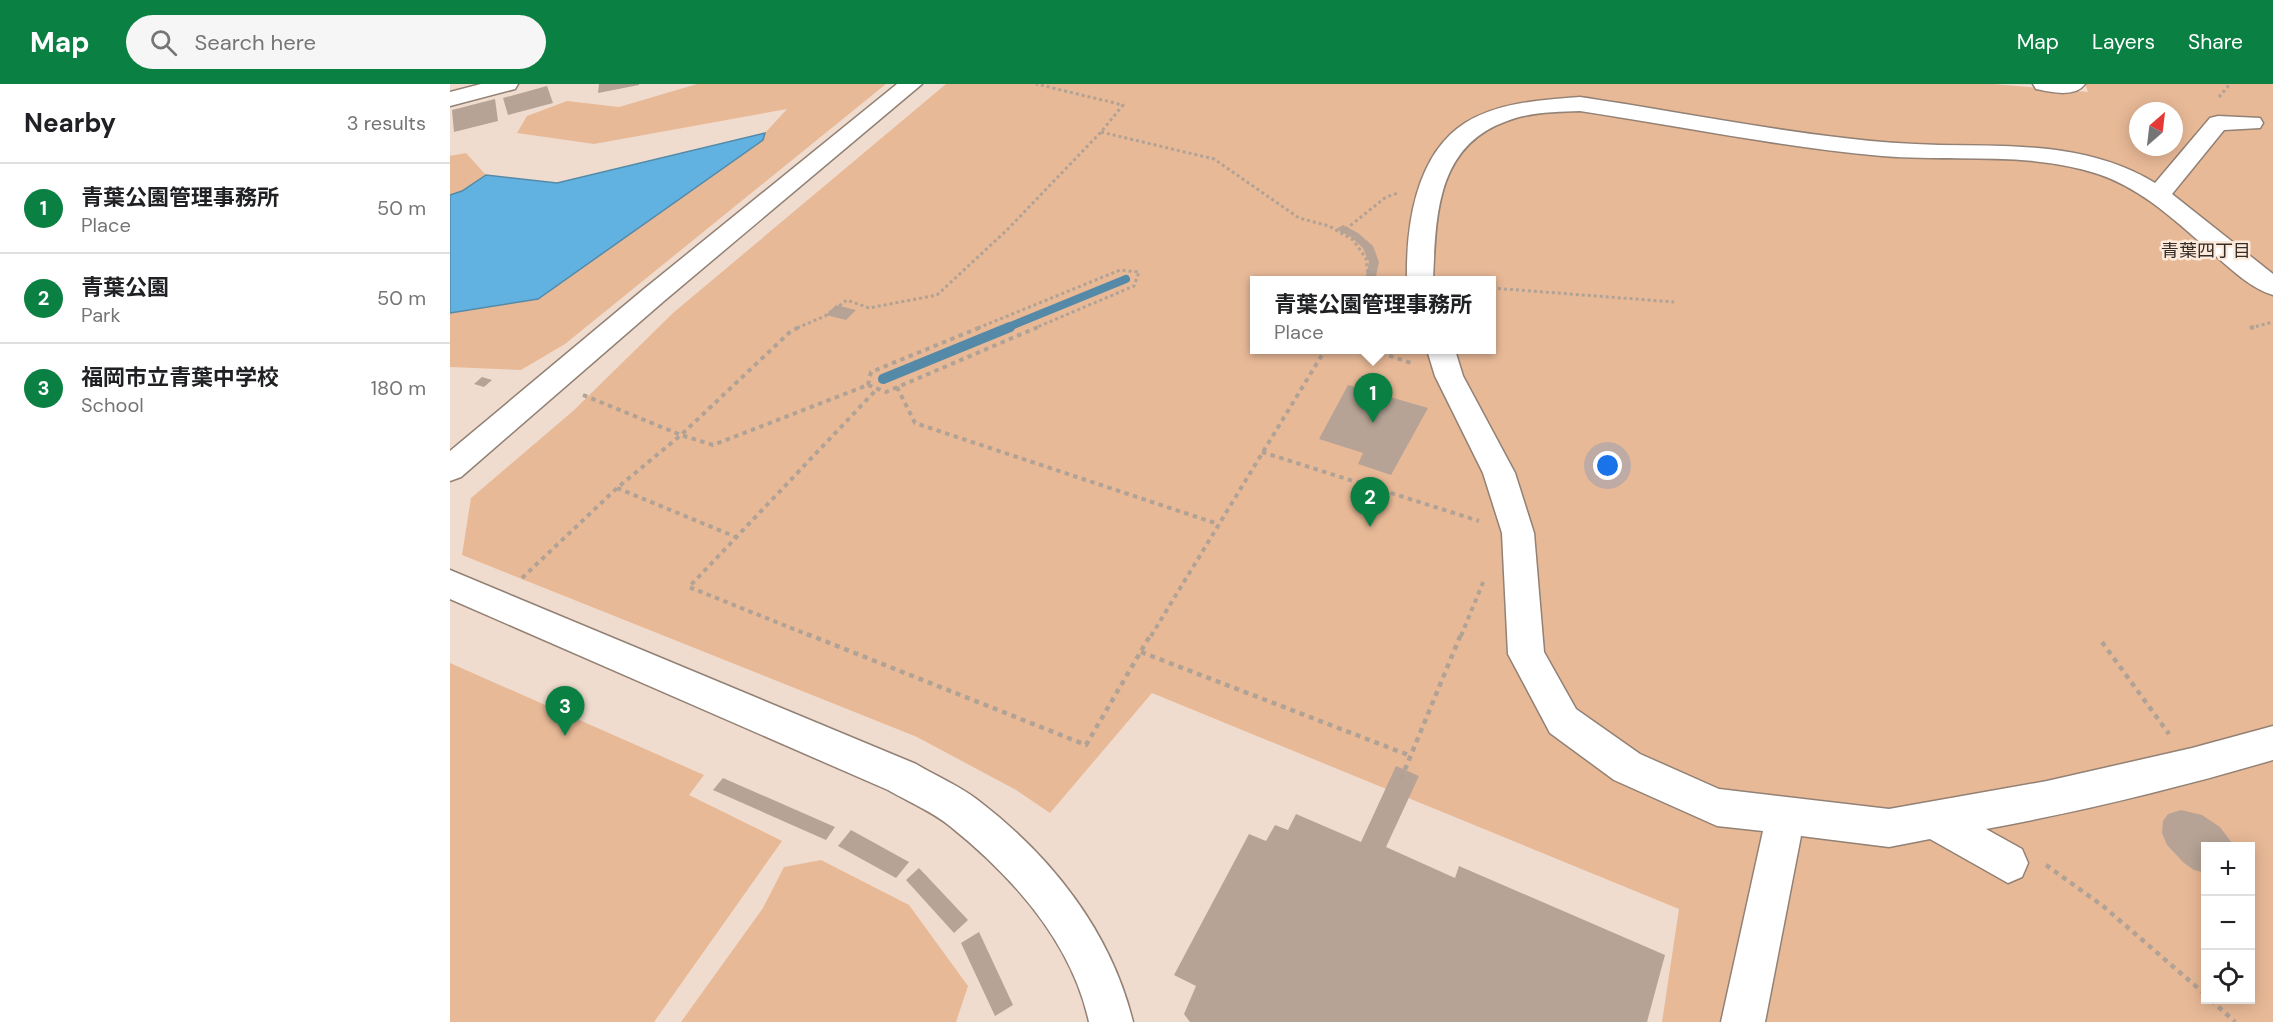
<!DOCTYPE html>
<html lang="en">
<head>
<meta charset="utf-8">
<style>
  :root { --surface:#fff; --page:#f6f6f6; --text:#202124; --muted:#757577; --line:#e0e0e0; --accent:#0b8043 }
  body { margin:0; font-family:"DM Sans","Noto Sans JP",sans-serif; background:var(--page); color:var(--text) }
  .controls { position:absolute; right:18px; bottom:18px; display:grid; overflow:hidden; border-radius:0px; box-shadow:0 3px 15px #0003 }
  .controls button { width:54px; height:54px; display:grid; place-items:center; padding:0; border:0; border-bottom:2px solid var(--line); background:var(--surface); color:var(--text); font:30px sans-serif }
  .compass { position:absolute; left:1679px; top:18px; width:54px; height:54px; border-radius:50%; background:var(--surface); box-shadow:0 3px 15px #0003; rotate:28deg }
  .you { position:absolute; left:1158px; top:382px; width:21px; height:21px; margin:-15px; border:4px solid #fff; border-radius:50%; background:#1a73e8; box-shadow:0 0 0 9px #1a73e833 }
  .badge { display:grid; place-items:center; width:39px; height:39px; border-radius:50%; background:var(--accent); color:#fff; font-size:20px; font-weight:700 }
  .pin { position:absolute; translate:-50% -50px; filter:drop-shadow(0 2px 3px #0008) }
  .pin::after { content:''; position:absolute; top:32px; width:21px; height:18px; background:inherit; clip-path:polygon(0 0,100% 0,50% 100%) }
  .popup { position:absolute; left:800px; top:192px; width:246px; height:78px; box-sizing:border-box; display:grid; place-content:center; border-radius:0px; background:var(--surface); filter:drop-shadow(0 2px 4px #0005); font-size:20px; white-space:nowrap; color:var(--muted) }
  .popup b { font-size:22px; color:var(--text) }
  .popup::after { content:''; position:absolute; left:50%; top:100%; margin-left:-12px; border:12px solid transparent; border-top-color:var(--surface) }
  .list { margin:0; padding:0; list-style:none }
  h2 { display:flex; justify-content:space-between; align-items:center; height:78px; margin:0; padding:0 24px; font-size:26px }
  h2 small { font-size:20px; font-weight:400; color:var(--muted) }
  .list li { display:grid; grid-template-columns:39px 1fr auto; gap:18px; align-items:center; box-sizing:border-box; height:90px; padding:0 24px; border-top:2px solid var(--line) }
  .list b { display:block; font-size:22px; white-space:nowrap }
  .list p { margin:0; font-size:20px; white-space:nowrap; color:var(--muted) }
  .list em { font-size:20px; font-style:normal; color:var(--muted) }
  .icon { flex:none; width:33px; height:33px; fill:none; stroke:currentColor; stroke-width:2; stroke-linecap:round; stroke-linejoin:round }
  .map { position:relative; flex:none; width:1823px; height:938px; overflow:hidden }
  header { display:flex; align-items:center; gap:36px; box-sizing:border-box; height:84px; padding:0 30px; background:var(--accent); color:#fff }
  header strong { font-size:28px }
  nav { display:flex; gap:33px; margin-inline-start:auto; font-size:21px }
  .search { width:420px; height:54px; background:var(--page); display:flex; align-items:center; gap:15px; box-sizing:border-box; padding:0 21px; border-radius:33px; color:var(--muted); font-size:22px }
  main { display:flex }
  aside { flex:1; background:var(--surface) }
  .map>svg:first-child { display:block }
  .green { fill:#e8b997; fill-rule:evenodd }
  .water { fill:#61b2e0; stroke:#548aa8; stroke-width:1.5 }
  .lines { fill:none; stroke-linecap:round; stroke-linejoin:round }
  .stream-far1 { stroke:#548aa8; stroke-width:8 }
  .stream { stroke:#548aa8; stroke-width:10 }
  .building { fill:#b6a396 }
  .street-casing { stroke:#928174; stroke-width:3 }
  .secondary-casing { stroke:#928174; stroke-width:3 }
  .path-far2 { stroke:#b1a296; stroke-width:3; stroke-dasharray:3 3; stroke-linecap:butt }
  .path-far1 { stroke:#b1a296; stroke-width:4; stroke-dasharray:4.5 4.5; stroke-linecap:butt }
  .path { stroke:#b1a296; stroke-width:4.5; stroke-dasharray:5 5; stroke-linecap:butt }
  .street { fill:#fff; fill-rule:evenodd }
  .secondary { fill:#fff; fill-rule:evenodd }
  .labels { text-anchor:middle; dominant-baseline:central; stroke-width:5; stroke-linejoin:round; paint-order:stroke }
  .far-neighbourhood-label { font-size:18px; fill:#342d27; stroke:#feeadb }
</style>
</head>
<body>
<header>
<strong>Map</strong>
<div class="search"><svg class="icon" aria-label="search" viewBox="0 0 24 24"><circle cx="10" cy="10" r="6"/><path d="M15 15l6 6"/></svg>Search here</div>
<nav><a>Map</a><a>Layers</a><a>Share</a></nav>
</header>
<main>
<aside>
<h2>Nearby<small>3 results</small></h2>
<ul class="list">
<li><span class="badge">1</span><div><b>青葉公園管理事務所</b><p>Place</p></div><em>50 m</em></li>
<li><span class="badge">2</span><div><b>青葉公園</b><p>Park</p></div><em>50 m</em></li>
<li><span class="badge">3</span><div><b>福岡市立青葉中学校</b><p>School</p></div><em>180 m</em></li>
</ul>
</aside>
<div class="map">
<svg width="1823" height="938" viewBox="0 0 1823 938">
  <rect width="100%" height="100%" fill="#f0dcce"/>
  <g class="green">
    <polygon points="247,0 436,0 115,260 71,286 0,283 0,229 88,215 313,56 315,49 337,25 144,60 67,49 77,32 117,17 169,23"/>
    <path d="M496 0H1544L1638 8 1635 0H1823V938H1212L1229 825 702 609 600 729 566 706 467 653 12 471 21 414 123 327 223 229ZM1688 27H1724V63H1688ZM804 196H1042V266H804ZM1756 762H1800V916H1756Z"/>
    <polygon points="16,69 36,91 12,107 0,111 0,72"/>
    <polygon points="0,579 254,691 239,711 332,757 204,938 0,938"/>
    <polygon points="371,776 459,821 518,902 506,938 231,938 313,824 334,783"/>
  </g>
  <polygon class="water" points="315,49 313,56 88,215 0,229 0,111 12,107 36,91 107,99"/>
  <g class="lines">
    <polyline class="stream-far1" points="556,244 676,195"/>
    <polyline class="stream" points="433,295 560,243"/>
  </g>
  <g class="building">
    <polygon points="149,0 189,0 189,1 148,9"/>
    <polygon points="97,2 103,19 58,31 53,14"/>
    <polygon points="45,15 48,37 4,48 2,26"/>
    <polygon points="893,141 908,149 923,162 929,178 925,196 915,196 919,178 913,164 901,153 886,145"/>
    <polygon points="386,221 406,226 396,236 376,231"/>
    <polygon points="32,293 42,296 34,303 24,300"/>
    <polygon points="898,301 978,324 941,391 908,380 913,369 869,355"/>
    <polygon points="946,682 969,692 936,763 1005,794 1009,782 1215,871 1197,938 740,938 734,930 746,902 724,891 799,750 816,757 825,741 838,746 846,730 911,758"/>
    <polygon points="273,694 385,743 376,756 263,706"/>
    <polygon points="1731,726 1752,731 1770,743 1782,759 1783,762 1756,762 1756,789 1744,786 1734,779 1717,761 1712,749 1713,737 1718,730"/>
    <polygon points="401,746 459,778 446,794 388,762"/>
    <polygon points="469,784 518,836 504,849 456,796"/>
    <polygon points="529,848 563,921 545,932 511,859"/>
  </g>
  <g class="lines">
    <g class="street-casing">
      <g id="street">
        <polygon points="31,0 68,0 65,5 0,22 0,8"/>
        <path d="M1583 0H1635C1625 14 1601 8 1586 5Z"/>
        <path d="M1130 13C1218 26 1306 44 1394 54 1426 58 1458 60 1489 61 1564 62 1639 59 1705 99L1760 34 1768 32 1810 34 1813 39 1810 44 1774 46 1722 110 1823 190V211C1802 205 1783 187 1767 173 1731 142 1694 105 1648 90 1578 67 1504 78 1432 72 1330 63 1230 42 1130 27 1106 28 1080 28 1057 37 986 62 986 132 983 196H957C956 143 965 71 1015 39 1049 18 1091 16 1130 13Z"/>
        <path d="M977 266H1005L1013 292 1065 389 1084 449 1094 568 1126 625 1190 670 1269 705 1439 725 1597 697 1742 664 1823 642V676C1728 704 1633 727 1536 745L1572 765 1578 779 1572 793 1558 799 1480 755 1439 763 1351 752 1315 938H1271L1313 747 1267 742 1164 696 1100 649 1058 570 1052 449 1033 389 985 292Z"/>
      </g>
    </g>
    <g class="secondary-casing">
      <g id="secondary">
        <polygon points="447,0 472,0 214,217 11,393 0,397 0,367 194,205"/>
        <path d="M0 486 466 680C486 692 510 702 529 717 602 773 661 848 683 938H639C622 859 563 793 501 743 483 728 459 718 438 706L0 515Z"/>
      </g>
    </g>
    <g class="path-far2">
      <polyline points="1769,13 1780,0"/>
      <polyline points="651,48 764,75 849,134 879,142 903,156 916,174 918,192 916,196"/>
      <polyline points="891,149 936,113 948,109"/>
      <polyline points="918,192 938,195"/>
      <polyline points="1042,204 1224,218"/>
      <polyline points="347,244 375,232 397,216 419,224 487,211 557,146 651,48 673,21 586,0"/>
      <polyline points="528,244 670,186 689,188 684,202 585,244"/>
      <polyline points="1800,244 1823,238"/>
    </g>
    <g class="path-far1">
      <polyline points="1800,244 1804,243"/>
      <polyline points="922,266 961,279"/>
      <polyline points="418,301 436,308 588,243"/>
      <polyline points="418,301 421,288 531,243"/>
      <polyline points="447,303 465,339 768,440"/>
      <polyline points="133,311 231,351 263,361 418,301"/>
      <polyline points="812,368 1029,437"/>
      <polyline points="167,404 286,453"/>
      <polyline points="72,494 167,404 231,351 341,247 350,243"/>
      <polyline points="361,552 239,503 428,304"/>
      <polyline points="701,552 875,266"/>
      <polyline points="1011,552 1034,496"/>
    </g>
    <g class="path">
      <polyline points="357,550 636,661 701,550"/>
      <polyline points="1652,558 1719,650"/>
      <polyline points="691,568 961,672"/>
      <polyline points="951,695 1011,550"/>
      <polyline points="1596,781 1653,822 1756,911"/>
      <polyline points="1761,916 1785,938"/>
    </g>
    <use href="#street" class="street"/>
    <use href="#secondary" class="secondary"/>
  </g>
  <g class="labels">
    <g class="far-neighbourhood-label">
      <text x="1756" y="167">青葉四丁目</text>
    </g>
  </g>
</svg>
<div class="controls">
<button>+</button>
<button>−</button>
<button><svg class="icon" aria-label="locate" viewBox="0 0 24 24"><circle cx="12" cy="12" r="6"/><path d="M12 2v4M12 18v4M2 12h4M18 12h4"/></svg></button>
</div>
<svg class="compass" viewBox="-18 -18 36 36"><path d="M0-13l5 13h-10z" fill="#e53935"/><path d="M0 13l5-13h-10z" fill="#757577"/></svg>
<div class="you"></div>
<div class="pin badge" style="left:923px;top:339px">1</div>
<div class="popup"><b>青葉公園管理事務所</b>Place</div>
<div class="pin badge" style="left:920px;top:443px">2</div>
<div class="pin badge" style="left:115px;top:652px">3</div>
</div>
</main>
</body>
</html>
